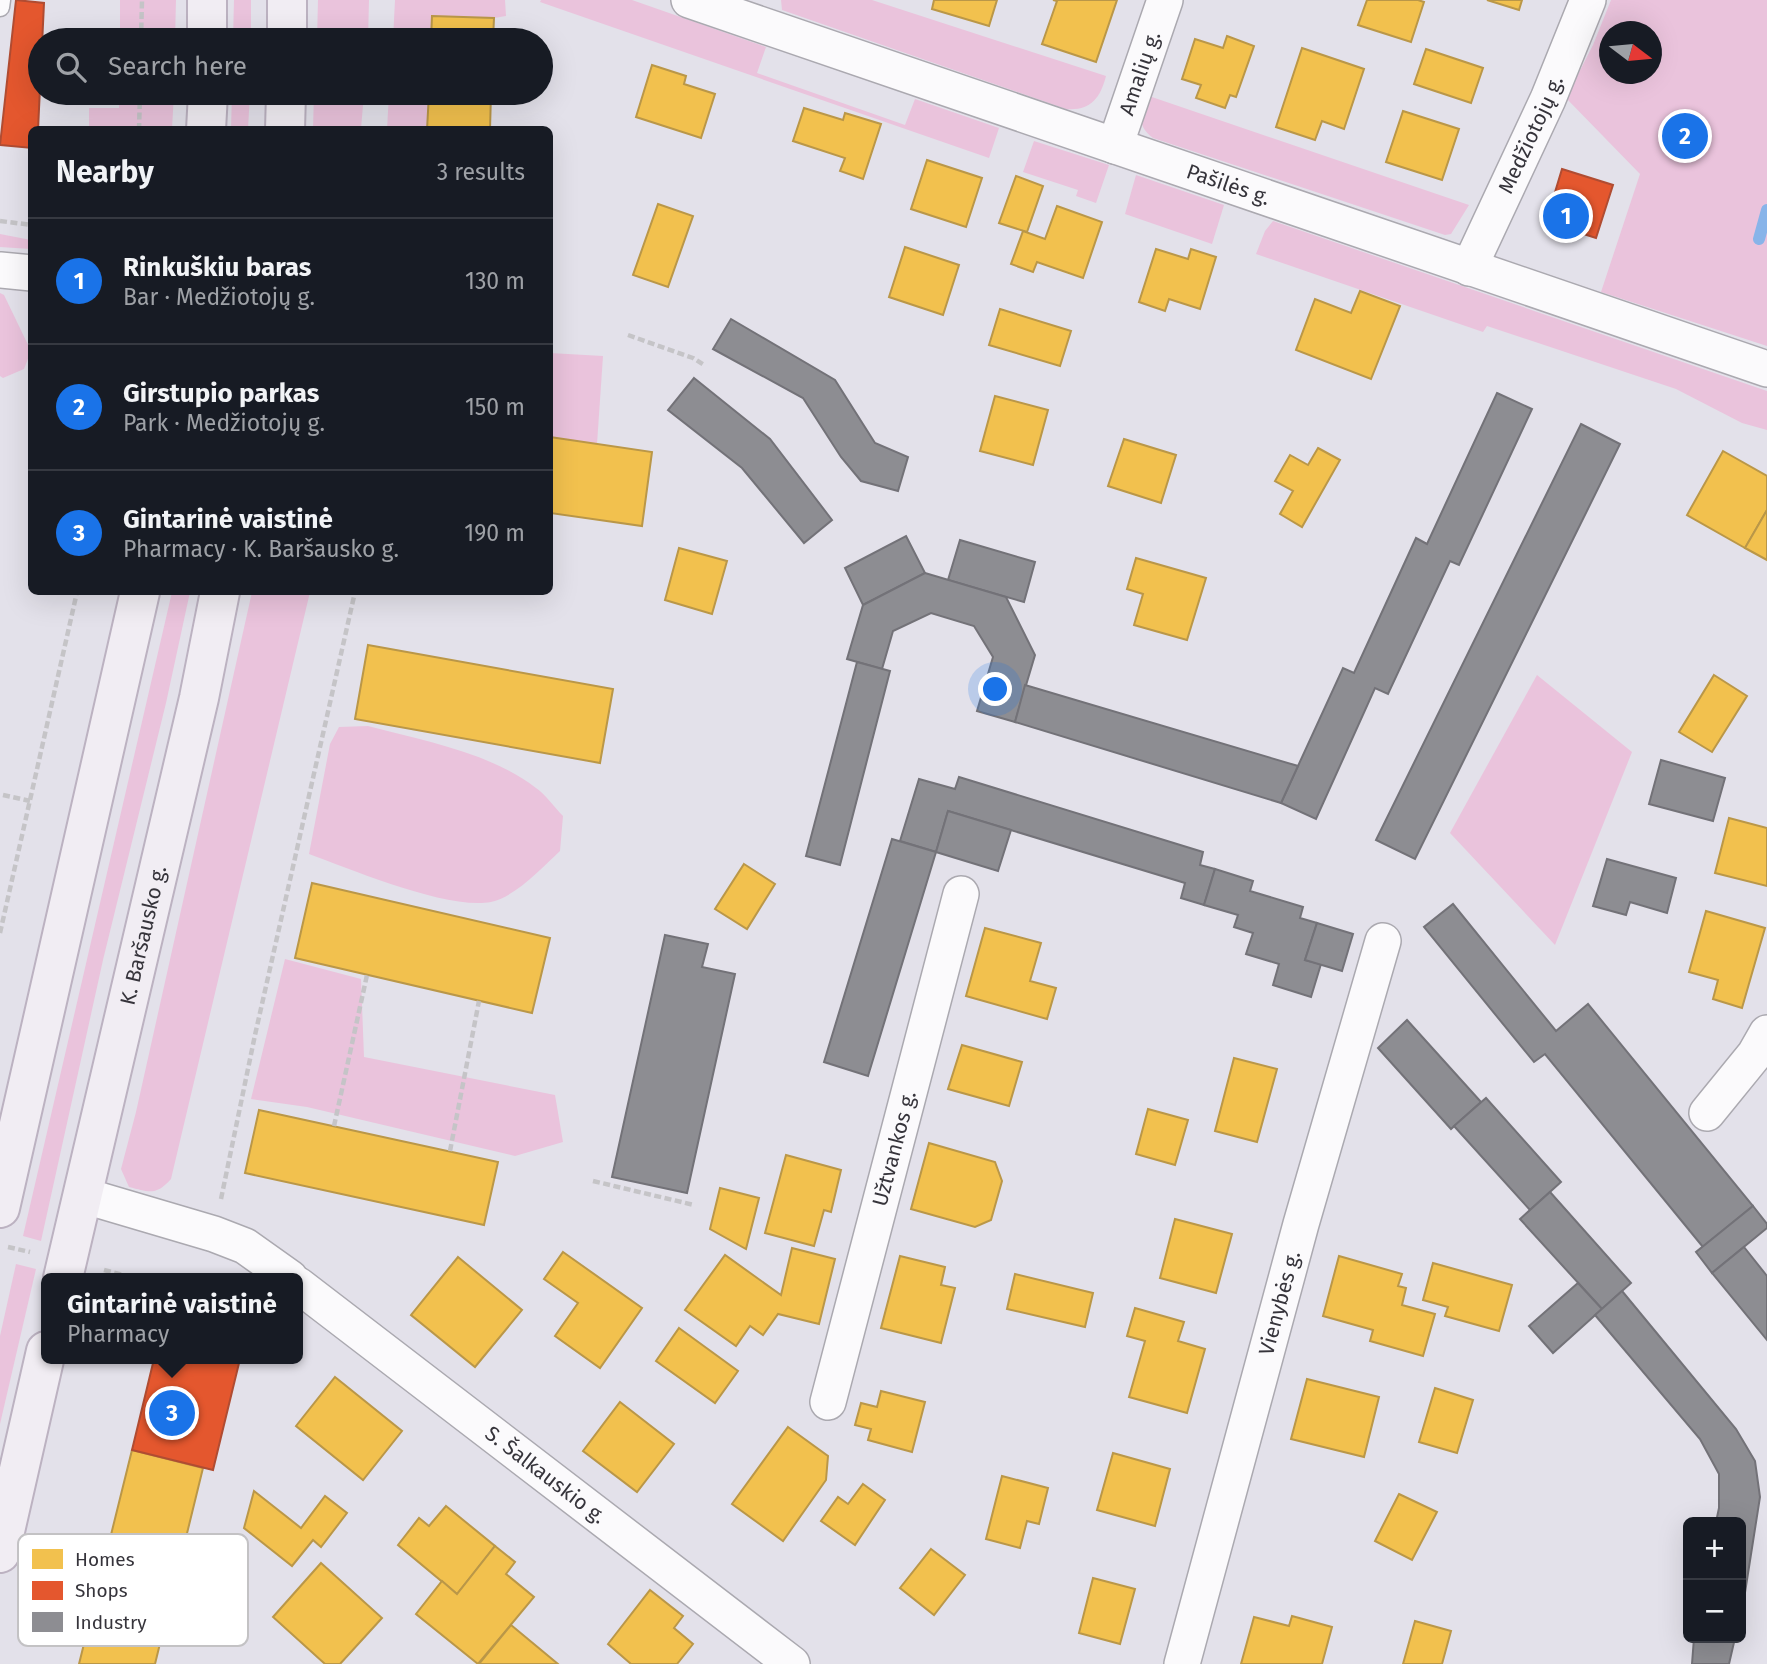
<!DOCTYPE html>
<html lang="en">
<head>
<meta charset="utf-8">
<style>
  :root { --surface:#171b24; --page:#20242c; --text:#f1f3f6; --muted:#9ea1a6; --line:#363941; --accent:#1a73e8 }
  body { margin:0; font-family:"Fira Sans",sans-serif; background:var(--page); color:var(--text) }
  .controls { position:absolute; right:21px; bottom:21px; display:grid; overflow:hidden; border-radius:10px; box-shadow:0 7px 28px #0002 }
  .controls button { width:63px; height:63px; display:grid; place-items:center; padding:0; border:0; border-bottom:2px solid var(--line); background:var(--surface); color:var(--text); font:35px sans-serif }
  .compass { position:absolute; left:1599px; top:21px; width:63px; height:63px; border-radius:50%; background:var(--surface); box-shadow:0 7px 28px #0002; rotate:106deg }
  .you { position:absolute; left:996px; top:690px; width:24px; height:24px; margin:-18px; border:5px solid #fff; border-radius:50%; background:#1a73e8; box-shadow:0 0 0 10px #1a73e833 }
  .badge { display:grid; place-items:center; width:46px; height:46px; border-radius:50%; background:var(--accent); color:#fff; font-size:23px; font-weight:700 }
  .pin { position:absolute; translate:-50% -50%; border:4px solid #fff; box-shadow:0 2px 7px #0006 }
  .popup { position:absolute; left:41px; top:1273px; width:262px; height:91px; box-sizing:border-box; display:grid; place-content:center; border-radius:10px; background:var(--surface); filter:drop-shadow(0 2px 5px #0005); font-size:23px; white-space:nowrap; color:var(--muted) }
  .popup b { font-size:26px; color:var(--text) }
  .popup::after { content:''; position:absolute; left:50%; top:100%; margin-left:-14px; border:14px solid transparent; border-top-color:var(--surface) }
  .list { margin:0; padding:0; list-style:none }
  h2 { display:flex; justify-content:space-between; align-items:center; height:91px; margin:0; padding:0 28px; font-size:30px }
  h2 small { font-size:23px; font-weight:400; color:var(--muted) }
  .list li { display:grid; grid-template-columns:46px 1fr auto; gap:21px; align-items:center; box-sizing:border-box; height:126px; padding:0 28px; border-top:2px solid var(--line) }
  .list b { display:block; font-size:26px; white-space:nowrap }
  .list p { margin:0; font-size:23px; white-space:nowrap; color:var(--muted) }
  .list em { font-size:23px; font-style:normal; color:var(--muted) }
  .icon { flex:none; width:38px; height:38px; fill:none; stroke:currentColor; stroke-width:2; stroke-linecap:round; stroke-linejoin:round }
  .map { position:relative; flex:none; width:1767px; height:1664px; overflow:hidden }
  .search { position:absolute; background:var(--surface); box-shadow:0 7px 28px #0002; left:28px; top:28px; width:525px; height:77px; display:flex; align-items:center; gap:18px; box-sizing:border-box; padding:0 24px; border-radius:38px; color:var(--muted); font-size:26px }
  .panel { position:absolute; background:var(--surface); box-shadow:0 7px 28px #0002; left:28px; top:126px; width:525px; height:469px; border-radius:10px }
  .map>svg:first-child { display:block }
  .green { fill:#eac3dc; fill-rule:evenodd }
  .homes { fill:#f2c14e; stroke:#ba9748; stroke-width:2 }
  .shops { fill:#e4572e; stroke:#b04c32; stroke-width:2 }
  .industry { fill:#8d8d92; stroke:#737278; stroke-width:2 }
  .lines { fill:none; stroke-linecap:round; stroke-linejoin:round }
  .stream { stroke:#88b4e9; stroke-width:12 }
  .lane-casing { stroke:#aba9b0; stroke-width:21 }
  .street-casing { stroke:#aba9b0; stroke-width:38 }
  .primary-casing { stroke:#bcb2c1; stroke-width:42 }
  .path { stroke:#c5c4c7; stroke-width:4.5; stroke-dasharray:7 3.5; stroke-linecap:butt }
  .lane { stroke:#fbfafc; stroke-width:18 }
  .street { stroke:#fbfafc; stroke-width:35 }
  .primary { stroke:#f1edf3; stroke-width:38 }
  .labels { text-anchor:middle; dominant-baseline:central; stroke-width:7; stroke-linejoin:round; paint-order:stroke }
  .street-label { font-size:21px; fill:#36343b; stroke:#fff }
  .key { fill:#fff; stroke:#c3c2c4; stroke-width:2 }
  .key-label { font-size:19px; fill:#36343b }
</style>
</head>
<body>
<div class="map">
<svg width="1767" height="1664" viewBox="0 0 1767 1664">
  <rect width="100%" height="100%" fill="#e3e1ea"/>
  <g class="green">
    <polygon points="120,0 176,0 175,40 120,40"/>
    <polygon points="234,0 251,0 251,40 233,40"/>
    <polygon points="318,0 369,0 368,40 317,40"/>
    <polygon points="395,0 505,0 506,16 494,18 432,16 431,40 393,40"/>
    <polygon points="541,0 632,0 766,47 757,73 905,125 915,99 999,128 989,158 540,2"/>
    <path d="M781 0H872L1106 76C1100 99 1090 111 1066 109L782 10Z"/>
    <path d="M1611 0H1767V346L1601 292 1640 174 1566 98 1593 45ZM1610 32H1652V74H1610Z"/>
    <polygon points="119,93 174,93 172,129 89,129 89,108 119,108"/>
    <polygon points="232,93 250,93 248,129 231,129"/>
    <polygon points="314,93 364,93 361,129 313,129"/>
    <polygon points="389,93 429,93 427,129 387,130"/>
    <path d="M1146 95 1469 205 1451 234 1445 235 1153 138C1135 124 1142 115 1146 95Z"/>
    <polygon points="1034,141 1109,165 1096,203 1076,196 1078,190 1023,172"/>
    <polygon points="1136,175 1224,205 1212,244 1125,214"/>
    <polygon points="1273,221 1767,391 1767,430 1742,423 1676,389 1487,326 1483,332 1256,254 1265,231"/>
    <polygon points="0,234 31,240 31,249 0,247"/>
    <polygon points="0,293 4,295 31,351 24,369 3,378 0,376"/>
    <polygon points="550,353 603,356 597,444 550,437"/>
    <polygon points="172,592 190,592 166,703 103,960 41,1241 23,1236"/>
    <path d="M252 592H310L171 1179C156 1196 149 1192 129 1187L121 1169 136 1112Z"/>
    <polygon points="1537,675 1632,752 1555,945 1450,833"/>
    <path d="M368 726C424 741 489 752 536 788 546 795 554 807 563 816L560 851C542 868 515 897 491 902 447 910 353 870 309 854L330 744 339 727Z"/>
    <polygon points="285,959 361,979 364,1057 555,1095 563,1142 515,1156 307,1107 251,1099"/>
    <polygon points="16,1264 36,1269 0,1424 0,1336"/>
  </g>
  <g class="homes">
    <polygon points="934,0 997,0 989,26 932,9"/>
    <polygon points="1053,0 1117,0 1096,62 1042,44 1057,1"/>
    <polygon points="1367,0 1418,0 1424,2 1411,42 1358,25"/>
    <polygon points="1487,0 1522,0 1519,10"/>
    <polygon points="432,16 494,18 493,40 431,40"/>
    <polygon points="1227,36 1254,46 1236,97 1230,95 1225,108 1196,98 1201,85 1182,79 1195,39 1223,48"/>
    <polygon points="1302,48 1364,69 1344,129 1322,121 1315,140 1276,127"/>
    <polygon points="1426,49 1483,68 1471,103 1414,84"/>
    <polygon points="652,65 686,76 684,84 715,94 701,138 636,117"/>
    <polygon points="429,93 491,93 490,130 427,130"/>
    <polygon points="804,108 843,120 845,113 881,124 863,179 840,171 845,158 793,141"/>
    <polygon points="1403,111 1459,129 1442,180 1386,162"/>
    <polygon points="927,160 982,178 966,227 911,209"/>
    <polygon points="1016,176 1043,186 1027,232 999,223"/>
    <polygon points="658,204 693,216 668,287 633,275"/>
    <polygon points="1057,206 1102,222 1083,278 1037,262 1033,272 1011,264 1023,231 1045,239"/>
    <polygon points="905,247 959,265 943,315 889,297"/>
    <polygon points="1156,249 1188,259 1191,249 1216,257 1200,309 1169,299 1165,311 1139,302"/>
    <polygon points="1360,291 1400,306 1371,379 1296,350 1315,299 1351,313"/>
    <polygon points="1000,309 1071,331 1060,366 989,345"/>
    <polygon points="995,396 1048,410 1033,465 980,451"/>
    <polygon points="550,437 652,452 642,526 550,513"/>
    <polygon points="1124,439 1176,455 1161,503 1108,486"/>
    <polygon points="1318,448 1340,460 1302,527 1280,514 1293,491 1275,481 1290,455 1308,465"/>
    <polygon points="1723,451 1767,476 1767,510 1745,548 1687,515"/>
    <polygon points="1767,510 1767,560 1745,548"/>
    <polygon points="679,548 727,561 712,614 665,600"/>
    <polygon points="1136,558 1206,578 1187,640 1134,625 1143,594 1127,589"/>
    <polygon points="368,645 613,689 600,763 355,719"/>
    <polygon points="1714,675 1747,696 1712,752 1679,732"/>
    <polygon points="1729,818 1767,828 1767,886 1715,873"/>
    <polygon points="744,864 775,884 747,929 715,909"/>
    <polygon points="312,883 550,938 532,1013 295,958"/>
    <polygon points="1706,911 1765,928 1742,1008 1713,999 1718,980 1689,972"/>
    <polygon points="985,928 1041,943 1030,981 1056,988 1047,1019 966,996"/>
    <polygon points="962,1045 1022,1062 1009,1106 948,1089"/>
    <polygon points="1234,1058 1277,1069 1257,1142 1215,1131"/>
    <polygon points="1148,1109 1188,1120 1175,1165 1136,1154"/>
    <polygon points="259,1110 498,1162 484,1225 245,1173"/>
    <polygon points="929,1143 995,1162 1002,1181 991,1220 975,1227 911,1209"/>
    <polygon points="786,1155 841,1170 831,1212 824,1210 814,1246 765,1233"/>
    <polygon points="720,1188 759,1198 746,1249 710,1229"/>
    <polygon points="1175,1219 1232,1234 1216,1293 1160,1278"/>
    <polygon points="792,1248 835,1259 819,1324 778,1314 763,1335 750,1326 736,1346 685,1310 725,1255 781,1295"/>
    <polygon points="563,1252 642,1308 600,1368 555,1336 578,1303 544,1279"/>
    <polygon points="900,1256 945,1267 941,1285 955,1288 941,1343 881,1328"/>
    <polygon points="1339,1256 1402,1274 1398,1286 1406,1288 1402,1305 1435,1314 1423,1356 1370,1341 1373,1330 1323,1316"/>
    <polygon points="458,1257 522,1310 475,1367 411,1315"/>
    <polygon points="1433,1263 1512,1285 1499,1331 1445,1316 1448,1307 1423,1300"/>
    <polygon points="1015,1274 1093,1293 1085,1327 1007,1309"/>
    <polygon points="1135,1308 1184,1322 1178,1341 1205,1349 1187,1413 1129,1397 1145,1341 1127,1336"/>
    <polygon points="679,1328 738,1371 715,1403 656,1361"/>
    <polygon points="335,1377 402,1431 363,1480 296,1426"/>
    <polygon points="1307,1379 1379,1397 1364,1457 1291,1439"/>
    <polygon points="1435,1388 1473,1400 1457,1453 1419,1442"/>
    <polygon points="881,1391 925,1402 912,1452 868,1440 871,1429 855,1425 861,1403 877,1407"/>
    <polygon points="620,1402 674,1444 637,1492 583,1451"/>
    <polygon points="788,1427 828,1456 826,1480 783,1541 732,1504"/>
    <polygon points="132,1450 203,1468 155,1664 79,1664"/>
    <polygon points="1113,1453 1170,1469 1155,1526 1097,1510"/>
    <polygon points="1002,1476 1048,1488 1039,1524 1027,1521 1020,1548 986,1539"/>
    <polygon points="863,1484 885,1500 855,1545 821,1521 838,1497 848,1504"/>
    <polygon points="254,1491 301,1528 325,1496 347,1513 321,1547 313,1540 292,1566 244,1528"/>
    <polygon points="1399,1494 1437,1512 1412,1560 1375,1541"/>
    <polygon points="446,1506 495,1546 457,1594 398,1545 419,1518 429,1526"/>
    <polygon points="495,1546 515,1562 506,1574 534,1597 478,1664 416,1614 442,1581 457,1594"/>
    <polygon points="931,1549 965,1575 934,1615 900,1588"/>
    <polygon points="321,1563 382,1618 340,1664 325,1664 273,1617"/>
    <polygon points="1093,1578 1135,1589 1120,1644 1079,1633"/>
    <polygon points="650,1590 683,1616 674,1628 693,1644 677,1664 631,1664 608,1644"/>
    <polygon points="1292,1616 1332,1627 1322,1664 1241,1664 1254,1617 1289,1626"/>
    <polygon points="1415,1621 1451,1631 1442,1664 1403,1664"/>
    <polygon points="511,1625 558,1664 479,1664"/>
  </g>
  <g class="shops">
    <polygon points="16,0 44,3 38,130 32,130 32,148 0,145"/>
    <polygon points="1562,169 1613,185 1596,238 1546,222"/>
    <polygon points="154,1359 240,1359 213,1470 132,1450"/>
  </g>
  <g class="industry">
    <polygon points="731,319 835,380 875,443 908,457 898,491 861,481 841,457 803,398 713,349"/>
    <polygon points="694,378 770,439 832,520 804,543 742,468 668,410"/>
    <polygon points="1497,393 1532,409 1459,565 1450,561 1388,694 1375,688 1316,819 1281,803 1343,668 1354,673 1416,538 1427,544"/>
    <polygon points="1581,424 1620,444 1415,859 1376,840"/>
    <polygon points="906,536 925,573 863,605 845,568"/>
    <polygon points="960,540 1035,562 1024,602 948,580"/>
    <polygon points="925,573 1006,597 1035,655 1015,722 977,711 993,657 974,626 931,613 893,631 882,669 847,659 863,605"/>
    <polygon points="857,662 890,671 840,865 806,856"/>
    <polygon points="1025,685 1298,766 1281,803 1015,722"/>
    <polygon points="1661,760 1725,778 1713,821 1649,804"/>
    <polygon points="959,777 1203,852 1200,865 1215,869 1204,905 1181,898 1185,883 948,811 936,852 900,841 919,779 955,789"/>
    <polygon points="948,811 1011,830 998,871 936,852"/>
    <polygon points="892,839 936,852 868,1076 824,1062"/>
    <polygon points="1607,859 1676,878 1667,913 1630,902 1626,915 1593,906"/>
    <polygon points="1215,869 1253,881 1250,891 1303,907 1300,918 1317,923 1305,960 1321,964 1311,997 1273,985 1279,964 1246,954 1253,933 1234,927 1238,915 1204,905"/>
    <polygon points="1453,904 1556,1031 1588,1004 1753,1206 1703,1247 1545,1054 1534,1062 1424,927"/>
    <polygon points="1317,923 1353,934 1342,971 1305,960"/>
    <polygon points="665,935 708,944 702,967 735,974 687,1193 612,1177"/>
    <polygon points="1407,1020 1481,1102 1451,1129 1378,1048"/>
    <polygon points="1486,1098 1561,1182 1530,1210 1454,1126"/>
    <polygon points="1550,1192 1631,1283 1602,1309 1520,1219"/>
    <polygon points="1753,1206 1767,1224 1767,1228 1712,1273 1696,1252"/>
    <polygon points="1744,1247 1767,1276 1767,1340 1712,1273"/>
    <polygon points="1578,1283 1602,1309 1553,1353 1529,1326"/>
    <polygon points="1622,1291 1736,1429 1755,1461 1760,1497 1741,1618 1741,1522 1716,1522 1719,1508 1719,1474 1700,1439 1595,1315"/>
    <polygon points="1694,1638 1735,1638 1729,1664 1692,1664"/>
  </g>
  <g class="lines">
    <polyline class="stream" points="1759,239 1767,210"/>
    <g class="lane-casing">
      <polyline id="lane" points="0,7 1,0"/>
    </g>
    <g class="street-casing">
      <g id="street">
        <path id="s1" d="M689 0 1767 369"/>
        <path id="s2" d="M1115 146 1165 0"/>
        <path id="s3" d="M1469 268 1548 99 1588 0"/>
        <polyline points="0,270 32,273"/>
        <polyline points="1707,1113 1755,1054 1767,1033"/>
        <polyline points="82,1195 214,1234 245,1246 290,1278"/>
        <path id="s4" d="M298 1285 792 1664"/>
        <path id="s5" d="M828 1402 961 894"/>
        <path id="s6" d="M1182 1664 1301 1224 1383 941"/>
      </g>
    </g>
    <g class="primary-casing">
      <g id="primary">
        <polyline points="207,0 207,40"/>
        <polyline points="287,40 287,0"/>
        <polyline points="206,130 208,93"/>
        <polyline points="285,130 286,93"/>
        <polyline points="0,1208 140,592"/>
        <path id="s7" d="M63 1278 199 698 220 592"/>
        <polyline points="0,1553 46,1351"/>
      </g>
    </g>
    <g class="path">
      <polyline points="141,40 142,0"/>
      <polyline points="139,130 140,93"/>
      <polyline points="0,221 32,225"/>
      <polyline points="628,335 693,358 704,365"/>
      <polyline points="3,795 30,801"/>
      <polyline points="0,933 77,592"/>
      <polyline points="334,1126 367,975"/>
      <polyline points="450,1151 479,1001"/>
      <polyline points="593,1181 694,1205"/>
      <polyline points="221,1199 255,1035 355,592"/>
      <polyline points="8,1247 30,1252"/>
      <polyline points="104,1270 123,1275"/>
    </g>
    <use href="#lane" class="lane"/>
    <use href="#street" class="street"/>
    <use href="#primary" class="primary"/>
  </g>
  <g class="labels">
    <g class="street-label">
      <text stroke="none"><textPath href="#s2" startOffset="77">Amalių g.</textPath></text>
      <text stroke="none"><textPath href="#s3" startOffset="147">Medžiotojų g.</textPath></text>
      <text stroke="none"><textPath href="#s1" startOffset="570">Pašilės g.</textPath></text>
      <text stroke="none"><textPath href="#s7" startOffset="352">K. Baršausko g.</textPath></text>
      <text stroke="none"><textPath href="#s5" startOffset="262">Užtvankos g.</textPath></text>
      <text stroke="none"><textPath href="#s6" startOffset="374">Vienybės g.</textPath></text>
      <text stroke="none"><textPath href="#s4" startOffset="312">S. Šalkauskio g.</textPath></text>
    </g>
  </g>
  <rect x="18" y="1534" width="230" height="112" rx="10" class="key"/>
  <rect x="32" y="1549" width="31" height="20" fill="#f2c14e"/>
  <rect x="32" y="1581" width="31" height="19" fill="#e4572e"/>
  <rect x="32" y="1612" width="31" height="20" fill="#8d8d92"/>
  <g class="key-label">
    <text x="75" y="1566">Homes</text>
    <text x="75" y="1597">Shops</text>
    <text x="75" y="1629">Industry</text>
  </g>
</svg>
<div class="controls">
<button>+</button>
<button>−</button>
</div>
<svg class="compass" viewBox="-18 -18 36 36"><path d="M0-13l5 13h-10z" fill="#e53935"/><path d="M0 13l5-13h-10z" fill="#9ea1a6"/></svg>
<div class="you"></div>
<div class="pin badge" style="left:1566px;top:216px">1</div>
<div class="pin badge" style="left:1685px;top:136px">2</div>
<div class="pin badge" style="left:172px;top:1413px">3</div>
<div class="popup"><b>Gintarinė vaistinė</b>Pharmacy</div>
<div class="search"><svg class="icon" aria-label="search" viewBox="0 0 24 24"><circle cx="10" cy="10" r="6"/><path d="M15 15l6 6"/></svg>Search here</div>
<section class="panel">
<h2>Nearby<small>3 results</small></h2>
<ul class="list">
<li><span class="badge">1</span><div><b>Rinkuškiu baras</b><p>Bar · Medžiotojų g.</p></div><em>130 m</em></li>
<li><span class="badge">2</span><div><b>Girstupio parkas</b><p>Park · Medžiotojų g.</p></div><em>150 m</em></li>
<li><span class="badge">3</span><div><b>Gintarinė vaistinė</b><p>Pharmacy · K. Baršausko g.</p></div><em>190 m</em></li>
</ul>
</section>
</div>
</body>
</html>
